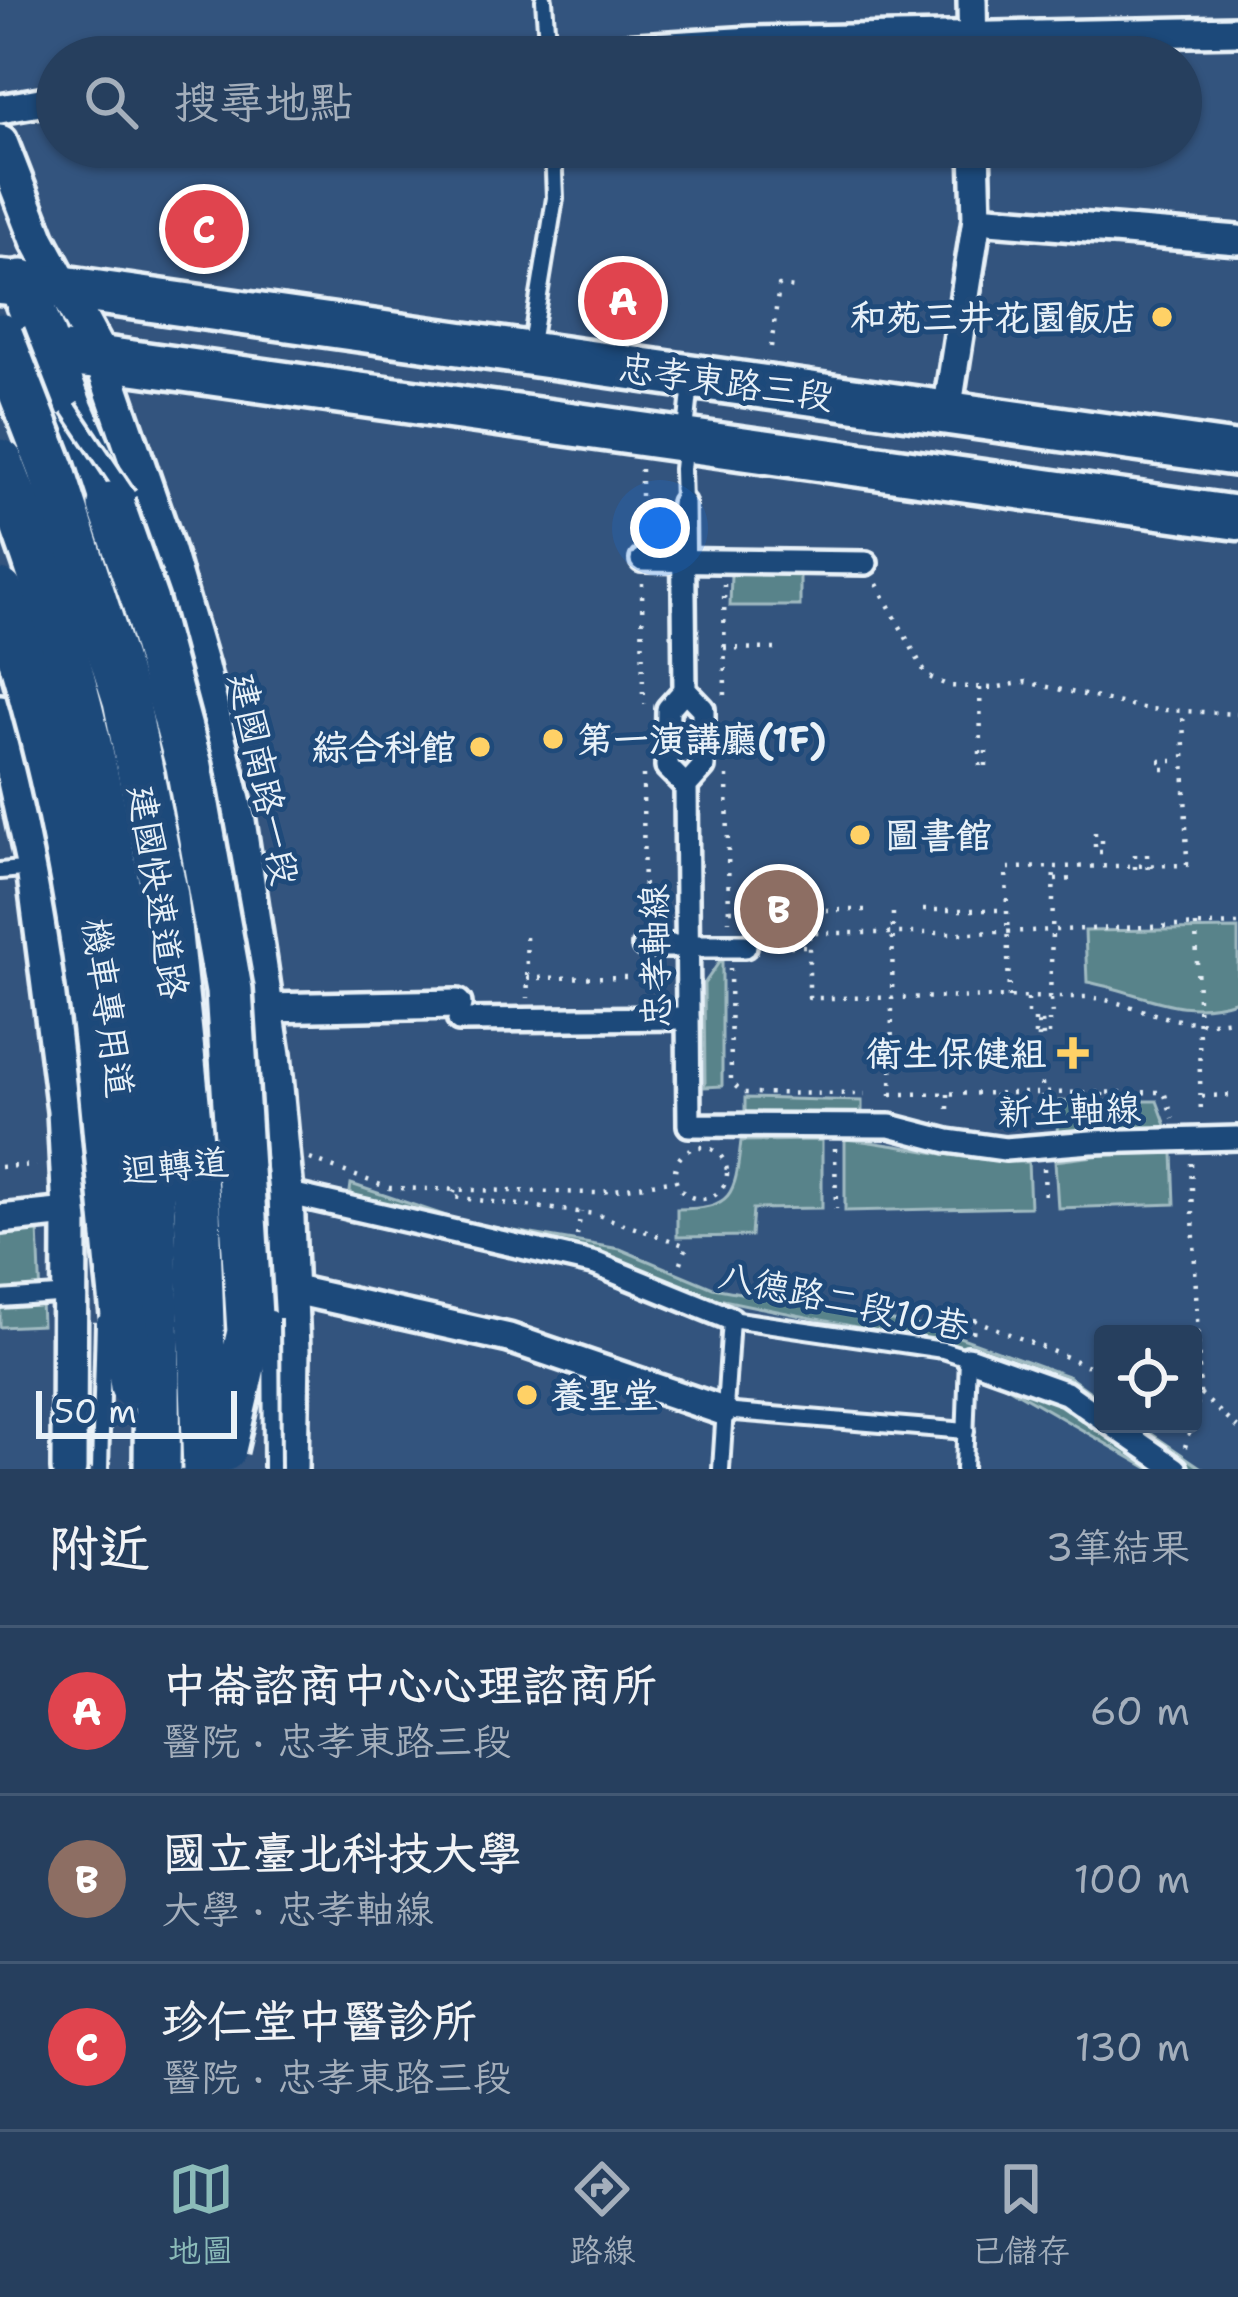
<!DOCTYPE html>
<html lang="zh-TW">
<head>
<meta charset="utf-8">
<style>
  :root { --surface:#263f5e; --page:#324a67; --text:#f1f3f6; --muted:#a4afbc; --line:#425873; --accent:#8bbbb9 }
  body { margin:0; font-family:"Shantell Sans","LXGW WenKai TC",sans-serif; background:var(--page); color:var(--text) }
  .controls { position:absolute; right:36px; bottom:36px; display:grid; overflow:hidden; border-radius:12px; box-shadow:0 3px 9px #0004 }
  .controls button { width:108px; height:108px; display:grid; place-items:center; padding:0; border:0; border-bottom:3px solid var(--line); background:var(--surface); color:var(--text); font:60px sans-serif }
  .scale { position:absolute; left:36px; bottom:30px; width:201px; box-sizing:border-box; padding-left:12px; border:6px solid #e8f1f8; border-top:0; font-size:33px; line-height:42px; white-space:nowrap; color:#e8f1f8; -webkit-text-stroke:9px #1f4a7a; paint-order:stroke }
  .you { position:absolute; left:660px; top:528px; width:42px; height:42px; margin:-30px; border:9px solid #fff; border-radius:50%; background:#1a73e8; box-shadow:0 0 0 18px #1a73e833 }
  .badge { display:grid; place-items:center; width:78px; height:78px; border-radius:50%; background:var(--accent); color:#fff; font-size:39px; font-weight:700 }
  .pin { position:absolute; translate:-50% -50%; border:6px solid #fff; box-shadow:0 3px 12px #0006 }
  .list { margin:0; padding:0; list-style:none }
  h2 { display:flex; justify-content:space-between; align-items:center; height:156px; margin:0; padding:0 48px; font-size:51px }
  h2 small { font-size:39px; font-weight:400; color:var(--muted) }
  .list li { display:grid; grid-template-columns:78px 1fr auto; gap:36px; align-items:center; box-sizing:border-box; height:168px; padding:0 48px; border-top:3px solid var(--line) }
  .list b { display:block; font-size:45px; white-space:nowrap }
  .list p { margin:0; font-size:39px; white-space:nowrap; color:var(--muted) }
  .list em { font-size:39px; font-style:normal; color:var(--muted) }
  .icon { flex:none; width:66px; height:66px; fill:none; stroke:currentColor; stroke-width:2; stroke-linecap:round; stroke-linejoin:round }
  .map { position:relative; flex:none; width:1238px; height:1469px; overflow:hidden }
  .search { position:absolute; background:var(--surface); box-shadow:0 3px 9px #0004; left:36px; right:36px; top:36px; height:132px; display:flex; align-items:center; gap:30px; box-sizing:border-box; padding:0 42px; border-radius:66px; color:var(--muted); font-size:45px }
  .sheet { height:660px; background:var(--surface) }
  nav { display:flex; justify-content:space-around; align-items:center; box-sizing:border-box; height:168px; border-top:3px solid var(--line); background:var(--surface); font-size:33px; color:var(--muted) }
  nav a { display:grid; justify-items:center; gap:6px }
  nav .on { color:var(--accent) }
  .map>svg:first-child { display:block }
  .green { fill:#59838a; stroke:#a0bac1; stroke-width:3 }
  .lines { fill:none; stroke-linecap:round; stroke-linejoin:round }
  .service-casing { stroke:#e8f1f8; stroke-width:22 }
  .pedestrian-casing { stroke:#e8f1f8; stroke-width:30 }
  .minor-casing { stroke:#e8f1f8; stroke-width:36 }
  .tertiary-casing { stroke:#e8f1f8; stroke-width:42 }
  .primary-casing { stroke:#e8f1f8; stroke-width:51 }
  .trunk-casing { stroke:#e8f1f8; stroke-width:54 }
  .path { stroke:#e8f1f8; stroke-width:4.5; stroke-dasharray:3 9; stroke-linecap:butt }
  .service { stroke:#1f4a7a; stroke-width:14 }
  .pedestrian { stroke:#1f4a7a; stroke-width:21 }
  .minor { stroke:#1f4a7a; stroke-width:27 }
  .tertiary { stroke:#1f4a7a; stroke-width:33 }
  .primary { stroke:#1f4a7a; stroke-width:42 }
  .trunk { stroke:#1f4a7a; stroke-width:45 }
  .service-bridge-casing { stroke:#e8f1f8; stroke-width:22; stroke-linecap:butt }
  .trunk-bridge-casing { stroke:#e8f1f8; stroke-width:54; stroke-linecap:butt }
  .service-bridge { stroke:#1f4a7a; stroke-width:14 }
  .trunk-bridge { stroke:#1f4a7a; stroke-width:45 }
  .poi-dot { fill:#ffd166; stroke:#1f4a7a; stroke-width:4.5 }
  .labels { text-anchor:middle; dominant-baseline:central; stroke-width:10; stroke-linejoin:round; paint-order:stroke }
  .poi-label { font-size:36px; font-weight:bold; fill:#e8f1f8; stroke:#1f4a7a; text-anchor:end }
  .street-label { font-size:36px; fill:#e8f1f8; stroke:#1f4a7a }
</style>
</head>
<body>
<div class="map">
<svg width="1238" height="1469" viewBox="0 0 1238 1469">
  <rect width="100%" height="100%" fill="#33547e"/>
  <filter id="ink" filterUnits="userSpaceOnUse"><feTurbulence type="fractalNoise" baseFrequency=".00833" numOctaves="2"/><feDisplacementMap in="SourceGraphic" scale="24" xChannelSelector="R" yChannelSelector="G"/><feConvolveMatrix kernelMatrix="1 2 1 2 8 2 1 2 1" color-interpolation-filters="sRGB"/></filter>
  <g filter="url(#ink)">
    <g class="green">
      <polygon points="731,574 800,575 800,606 730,606"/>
      <path d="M1238 929V1000C1179 1020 1143 992 1087 982L1085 931Z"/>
      <polygon points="722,958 722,1086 705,1087 704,984"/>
      <polygon points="745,1098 862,1101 862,1117 745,1115"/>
      <polygon points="1059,1101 1095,1101 1096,1128 1057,1133"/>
      <polygon points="1108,1101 1157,1101 1167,1128 1110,1128"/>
      <path d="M845 1139C907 1145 965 1162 1028 1162L1030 1207 845 1211Z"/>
      <path d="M822 1140V1208L753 1209 751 1236 677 1237V1209C735 1209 735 1193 741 1141Z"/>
      <polygon points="1173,1153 1175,1204 1058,1208 1055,1161 1110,1154"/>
      <polygon points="351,1184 467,1223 620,1249 713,1288 937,1329 1068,1376 1103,1401 1103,1424 1137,1424 1203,1469 1150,1469 1001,1383 1005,1366 940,1344 723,1300 713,1316 588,1268 346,1221"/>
      <polygon points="38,1228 42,1325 0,1327 0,1231"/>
    </g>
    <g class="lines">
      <g class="service-casing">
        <g id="service">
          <polyline points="544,0 548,55"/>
          <polyline points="530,350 555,198 553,147"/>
          <polyline points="683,503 682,469 691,383"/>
          <polyline points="0,871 34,868"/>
          <polyline points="0,1299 71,1294"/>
          <polyline points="723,1411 966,1431"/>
          <polyline points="721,1469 731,1319 943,1350 968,1358 964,1469"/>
        </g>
      </g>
      <g class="pedestrian-casing">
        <g id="pedestrian">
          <polyline points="683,503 685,690 703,709 703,767 686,786 689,1125 890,1126 948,1141 1005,1149 1091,1142 1238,1138"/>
          <polyline points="642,560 866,563"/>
          <polyline points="685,690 668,709 667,767 686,786"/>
          <polyline points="644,946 745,946"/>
          <polyline points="459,1020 688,1018"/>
          <polyline points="286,1193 596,1264 731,1319"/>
          <polyline points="968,1358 1066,1393 1103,1419"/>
          <polyline points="1111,1424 1176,1469"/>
        </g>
      </g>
      <g class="minor-casing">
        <g id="minor">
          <polyline points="972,0 973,57"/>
          <polyline points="493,57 752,41 1238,31"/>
          <polyline points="0,109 57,99"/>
          <polyline points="977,219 1238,240"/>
          <polyline points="947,412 977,219 975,147"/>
          <polyline points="266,1008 457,1004"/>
          <polyline points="0,1219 127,1206"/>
          <polyline points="290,1289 509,1338 723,1411"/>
        </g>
      </g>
      <g class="tertiary-casing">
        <g id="tertiary">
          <polyline points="0,142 38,240 101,358 164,541 201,667 238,821 273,1055 286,1193 292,1350 290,1469"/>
          <polyline points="0,712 34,868 65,1111 70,1211 69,1469"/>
        </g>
      </g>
      <g class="primary-casing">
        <g id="primary">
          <polyline points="0,282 67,288 1238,454"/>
          <polyline points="15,350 101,358 1238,518"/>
        </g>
      </g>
      <g class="trunk-casing">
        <polyline id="trunk" points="22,283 69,408 111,505"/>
      </g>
      <g class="path">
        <polyline points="771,347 779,286 795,288"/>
        <polyline points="641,469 641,536"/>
        <polyline points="642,583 643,704"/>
        <polyline points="724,584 725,699"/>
        <polyline points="877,584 927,676 949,686 993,688 1026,682 1147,709 1238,714"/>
        <polyline points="724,648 778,649"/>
        <polyline points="980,688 981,748"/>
        <polyline points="980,751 980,770"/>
        <polyline points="986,751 986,774"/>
        <polyline points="1159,761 1173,761"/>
        <polyline points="1162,769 1173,769"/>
        <polyline points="643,775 644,926"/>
        <polyline points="727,776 729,921"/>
        <polyline points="935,821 947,822"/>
        <polyline points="1095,832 1095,852 1102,852 1102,837"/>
        <polyline points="919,835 931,834"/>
        <polyline points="919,842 932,841"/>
        <polyline points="1135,854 1135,878"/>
        <polyline points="1147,854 1148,878"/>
        <polyline points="1055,880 1076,879"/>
        <polyline points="730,910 869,910"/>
        <polyline points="923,910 1007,910"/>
        <path d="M1238 924 969 933H809V998L1089 997C1150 1006 1170 1031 1238 1019"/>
        <polyline points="1196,925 1201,1115"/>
        <polyline points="526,937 528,998"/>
        <polyline points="766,946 809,946"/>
        <polyline points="730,968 731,1082 743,1093 865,1094"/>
        <polyline points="527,978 635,977 639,971"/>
        <polyline points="1009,998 1006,868 1054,867"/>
        <polyline points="1050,998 1054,867 1187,865 1183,711"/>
        <polyline points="1028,999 1028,1017"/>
        <polyline points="1051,999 1052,1017"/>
        <polyline points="1035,1020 1035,1038"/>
        <polyline points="1049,1020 1049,1037"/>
        <polyline points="1039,1038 1038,1020 1042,1020 1043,1037"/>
        <polyline points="1042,1083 1043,1120"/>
        <polyline points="1102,1093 1103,1118"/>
        <polyline points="891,1094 1164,1092 1173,1118"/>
        <polyline points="948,1094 948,1118"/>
        <polyline points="996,1094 997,1124"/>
        <polyline points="891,1096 893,910"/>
        <polyline points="1202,1096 1238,1095"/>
        <circle cx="701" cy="1173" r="26"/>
        <polyline points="835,1148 836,1209"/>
        <polyline points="310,1159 389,1188 596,1193 676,1180"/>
        <polyline points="1191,1163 1200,1394 1193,1419"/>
        <polyline points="0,1167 36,1165"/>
        <polyline points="1044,1168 1045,1204"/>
        <polyline points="455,1190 452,1197 595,1214 687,1246 678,1271"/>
        <polyline points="577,1236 581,1212"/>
        <polyline points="973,1333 975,1320 1103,1372"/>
        <polyline points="1200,1394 1238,1428"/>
        <polyline points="1185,1447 1192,1424"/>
      </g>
      <use href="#service" class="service"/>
      <use href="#pedestrian" class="pedestrian"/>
      <use href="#minor" class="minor"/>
      <use href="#tertiary" class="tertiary"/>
      <use href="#primary" class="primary"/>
      <use href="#trunk" class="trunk"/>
      <g class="service-bridge-casing">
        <g id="service-bridge">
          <polyline points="69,408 128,496"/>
          <polyline points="271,1318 272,1469"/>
          <polyline points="100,1469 104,1322"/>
        </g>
      </g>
      <g class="trunk-bridge-casing">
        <g id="trunk-bridge">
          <polyline points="0,336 51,468 126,700 165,896 197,1209 206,1469"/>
          <path d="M0 462C127 778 161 1130 157 1469"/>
          <polyline points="111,505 145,602 189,766 229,990 250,1332 223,1449"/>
          <path d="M0 592C52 741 82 900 99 1057 111 1167 117 1276 133 1386"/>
        </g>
      </g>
      <use href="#service-bridge" class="service-bridge"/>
      <use href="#trunk-bridge" class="trunk-bridge"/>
    </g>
  </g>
  <g class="poi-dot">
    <circle cx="1162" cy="317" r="12"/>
    <circle cx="553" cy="739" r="12"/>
    <circle cx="480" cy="747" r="12"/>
    <circle cx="860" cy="835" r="12"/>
    <path d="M1067 1035h12v12h12v12h-12v12h-12v-12h-12v-12h12z"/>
    <circle cx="527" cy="1395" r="12"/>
  </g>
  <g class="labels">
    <g class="poi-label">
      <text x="1138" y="317">和苑三井花園飯店</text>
      <text x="577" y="739" text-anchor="start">第一演講廳(1F)</text>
      <text x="456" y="747">綜合科館</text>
      <text x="884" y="835" text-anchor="start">圖書館</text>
      <text x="1046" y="1053">衛生保健組</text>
      <text x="551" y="1395" text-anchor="start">養聖堂</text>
    </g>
    <g class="street-label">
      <text transform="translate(726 382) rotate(8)">忠孝東路三段</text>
      <text transform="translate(264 779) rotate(78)">建國南路一段</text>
      <text transform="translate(158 892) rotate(81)">建國快速道路</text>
      <text transform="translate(655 956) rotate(-91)">忠孝軸線</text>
      <text transform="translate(108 1008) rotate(82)">機車專用道</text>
      <text transform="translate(1069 1110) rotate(-2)">新生軸線</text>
      <text transform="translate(175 1166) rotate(-5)">迴轉道</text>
      <text transform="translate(844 1301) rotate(12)">八德路二段10巷</text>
    </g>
  </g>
</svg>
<div class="controls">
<button><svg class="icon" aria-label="locate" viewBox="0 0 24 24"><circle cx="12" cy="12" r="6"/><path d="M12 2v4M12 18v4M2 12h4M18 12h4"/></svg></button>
</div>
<div class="scale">50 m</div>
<div class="you"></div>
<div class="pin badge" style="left:623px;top:301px;background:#e0444e">A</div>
<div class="pin badge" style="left:779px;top:909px;background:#8d6e63">B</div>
<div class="pin badge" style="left:204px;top:229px;background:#e0444e">C</div>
<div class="search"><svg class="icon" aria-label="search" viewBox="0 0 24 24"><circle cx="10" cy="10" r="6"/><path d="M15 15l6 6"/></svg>搜尋地點</div>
</div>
<section class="sheet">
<h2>附近<small>3筆結果</small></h2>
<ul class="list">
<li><span class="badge" style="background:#e0444e">A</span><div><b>中崙諮商中心心理諮商所</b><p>醫院 · 忠孝東路三段</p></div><em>60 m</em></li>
<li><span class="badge" style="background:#8d6e63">B</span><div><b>國立臺北科技大學</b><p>大學 · 忠孝軸線</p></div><em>100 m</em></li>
<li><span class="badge" style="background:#e0444e">C</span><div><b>珍仁堂中醫診所</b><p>醫院 · 忠孝東路三段</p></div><em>130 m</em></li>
</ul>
</section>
<nav>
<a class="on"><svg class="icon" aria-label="map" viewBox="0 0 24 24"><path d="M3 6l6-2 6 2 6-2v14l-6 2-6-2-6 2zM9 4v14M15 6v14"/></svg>地圖</a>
<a><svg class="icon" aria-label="directions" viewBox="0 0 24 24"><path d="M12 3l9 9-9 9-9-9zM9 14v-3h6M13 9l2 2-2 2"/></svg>路線</a>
<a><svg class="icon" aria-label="saved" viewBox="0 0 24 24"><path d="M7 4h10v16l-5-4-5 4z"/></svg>已儲存</a>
</nav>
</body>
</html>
